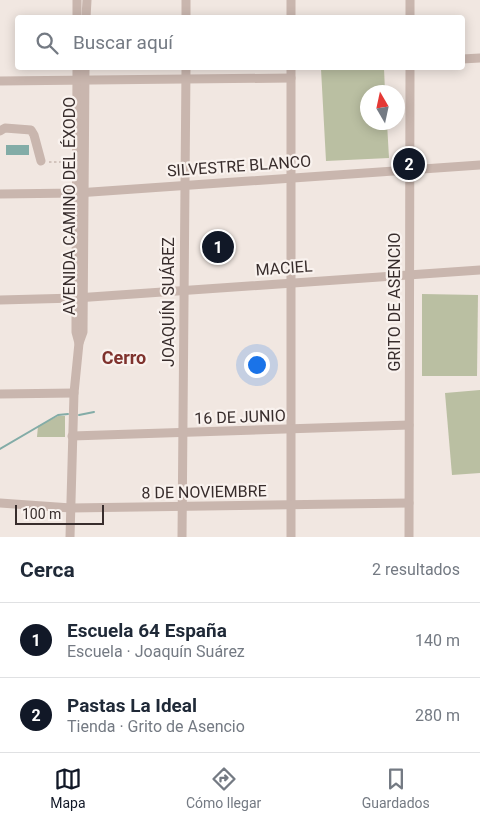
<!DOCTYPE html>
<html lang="es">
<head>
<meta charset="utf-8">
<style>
  :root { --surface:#fff; --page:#f6f6f7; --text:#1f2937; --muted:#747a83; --line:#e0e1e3; --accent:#111827 }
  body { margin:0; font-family:Roboto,sans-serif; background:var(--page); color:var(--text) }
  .compass { position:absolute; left:360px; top:85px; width:45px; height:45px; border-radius:50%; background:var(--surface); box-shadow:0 2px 12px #0003; rotate:351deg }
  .scale { position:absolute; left:15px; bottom:12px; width:89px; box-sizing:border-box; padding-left:5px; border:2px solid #382d2c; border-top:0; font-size:14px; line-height:18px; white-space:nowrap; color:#382d2c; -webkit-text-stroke:4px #f9f2ee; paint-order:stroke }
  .you { position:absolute; left:256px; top:364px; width:18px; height:18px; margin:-12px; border:4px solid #fff; border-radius:50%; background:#1a73e8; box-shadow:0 0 0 8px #1a73e833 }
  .badge { display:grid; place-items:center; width:32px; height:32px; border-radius:50%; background:var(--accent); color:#fff; font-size:16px; font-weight:700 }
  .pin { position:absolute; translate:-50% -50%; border:2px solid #fff; box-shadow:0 1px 5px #0006 }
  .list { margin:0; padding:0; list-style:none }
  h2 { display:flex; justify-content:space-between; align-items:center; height:65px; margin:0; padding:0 20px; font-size:21px }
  h2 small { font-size:16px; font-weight:400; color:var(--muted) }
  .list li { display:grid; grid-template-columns:32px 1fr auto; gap:15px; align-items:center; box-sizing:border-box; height:75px; padding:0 20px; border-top:1px solid var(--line) }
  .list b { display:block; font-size:19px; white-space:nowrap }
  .list p { margin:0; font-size:16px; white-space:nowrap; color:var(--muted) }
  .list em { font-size:16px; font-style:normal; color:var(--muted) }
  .icon { flex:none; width:28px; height:28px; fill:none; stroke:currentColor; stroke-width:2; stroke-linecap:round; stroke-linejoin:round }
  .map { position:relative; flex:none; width:480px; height:537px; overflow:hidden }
  .search { position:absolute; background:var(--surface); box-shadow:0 2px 12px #0003; left:15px; right:15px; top:15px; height:55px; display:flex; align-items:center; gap:12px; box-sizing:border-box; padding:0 18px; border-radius:5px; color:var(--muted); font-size:19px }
  .sheet { height:215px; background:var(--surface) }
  nav { display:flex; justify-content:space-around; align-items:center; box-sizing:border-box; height:70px; border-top:1px solid var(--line); background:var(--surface); font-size:14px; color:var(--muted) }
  nav a { display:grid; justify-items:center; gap:2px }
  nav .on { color:var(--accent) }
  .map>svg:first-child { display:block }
  .green { fill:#babfa2 }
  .water { fill:#83aca7 }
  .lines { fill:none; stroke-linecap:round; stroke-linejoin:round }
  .stream { stroke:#83aca7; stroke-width:2 }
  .path { stroke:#b4a098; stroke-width:1; stroke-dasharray:2.5 2.5; stroke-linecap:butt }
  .minor { stroke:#c9b6ae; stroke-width:9 }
  .labels { text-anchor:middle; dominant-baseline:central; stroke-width:4.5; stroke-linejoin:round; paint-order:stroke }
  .street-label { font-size:16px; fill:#382d2c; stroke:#f9f2ee }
  .neighbourhood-label { font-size:18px; font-weight:bold; fill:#7f322d; stroke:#f9f2ee }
</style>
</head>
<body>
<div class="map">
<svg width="480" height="537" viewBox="0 0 480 537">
  <rect width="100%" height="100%" fill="#f1e7e1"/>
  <g class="green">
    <polygon points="384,68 385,92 368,92 368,122 387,123 389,158 326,161 321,69"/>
    <polygon points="422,294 478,295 477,376 422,376"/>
    <polygon points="480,390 480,473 452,475 445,393"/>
    <polygon points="58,416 65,416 65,437 37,437 38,426"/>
  </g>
  <rect class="water" x="6" y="145" width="23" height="10"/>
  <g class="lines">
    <g class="stream">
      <polyline points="79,415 94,412"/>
      <polyline points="0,449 58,415 68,414"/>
    </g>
    <polyline class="path" points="49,162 70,162"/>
    <g class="minor">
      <polyline points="77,0 77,18"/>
      <polyline points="291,0 291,18"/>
      <polyline points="86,18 87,0"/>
      <polyline points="186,18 186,0"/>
      <polyline points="410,18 410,0"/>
      <polyline points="462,59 480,58"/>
      <polyline points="77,68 76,298 76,332 79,343"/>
      <polyline points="291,68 291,537"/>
      <polyline points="0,81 291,78"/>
      <polyline points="0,131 5,128 31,130 34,135 41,161"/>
      <polyline points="0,194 77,193 480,165"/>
      <polyline points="0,300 76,298 480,270"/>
      <polyline points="0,394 74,393"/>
      <polyline points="72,436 409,425"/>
      <polyline points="0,503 71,508 409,503"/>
      <polyline points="70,537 74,393 79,343 83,332 85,68"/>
      <polyline points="182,537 186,68"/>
      <polyline points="409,537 410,68"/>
    </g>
  </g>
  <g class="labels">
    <g class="street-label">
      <text transform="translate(239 166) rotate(-4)">SILVESTRE BLANCO</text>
      <text transform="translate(69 206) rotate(-90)">AVENIDA CAMINO DEL ÉXODO</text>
      <text transform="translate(284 268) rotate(-4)">MACIEL</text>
      <text transform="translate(168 302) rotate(-90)">JOAQUÍN SUÁREZ</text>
      <text transform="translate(394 302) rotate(-90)">GRITO DE ASENCIO</text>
      <text transform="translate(240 417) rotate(-2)">16 DE JUNIO</text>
      <text transform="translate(204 492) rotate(-1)">8 DE NOVIEMBRE</text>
    </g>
    <g class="neighbourhood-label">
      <text x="124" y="357">Cerro</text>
    </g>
  </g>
</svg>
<svg class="compass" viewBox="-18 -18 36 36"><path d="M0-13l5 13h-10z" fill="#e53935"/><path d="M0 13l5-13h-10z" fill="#747a83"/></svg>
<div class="scale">100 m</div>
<div class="you"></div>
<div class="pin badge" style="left:218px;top:247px">1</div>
<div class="pin badge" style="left:409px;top:164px">2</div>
<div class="search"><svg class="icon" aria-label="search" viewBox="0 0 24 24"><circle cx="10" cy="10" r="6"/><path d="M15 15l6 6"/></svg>Buscar aquí</div>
</div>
<section class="sheet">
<h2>Cerca<small>2 resultados</small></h2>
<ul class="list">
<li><span class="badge">1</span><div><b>Escuela 64 España</b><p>Escuela · Joaquín Suárez</p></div><em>140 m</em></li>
<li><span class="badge">2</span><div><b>Pastas La Ideal</b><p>Tienda · Grito de Asencio</p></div><em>280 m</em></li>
</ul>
</section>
<nav>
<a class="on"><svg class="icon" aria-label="map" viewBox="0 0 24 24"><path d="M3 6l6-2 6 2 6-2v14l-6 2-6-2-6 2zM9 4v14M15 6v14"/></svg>Mapa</a>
<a><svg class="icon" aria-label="directions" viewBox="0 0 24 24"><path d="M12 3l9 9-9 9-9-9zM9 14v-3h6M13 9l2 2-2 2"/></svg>Cómo llegar</a>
<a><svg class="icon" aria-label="saved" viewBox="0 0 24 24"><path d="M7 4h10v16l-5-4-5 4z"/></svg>Guardados</a>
</nav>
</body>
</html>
